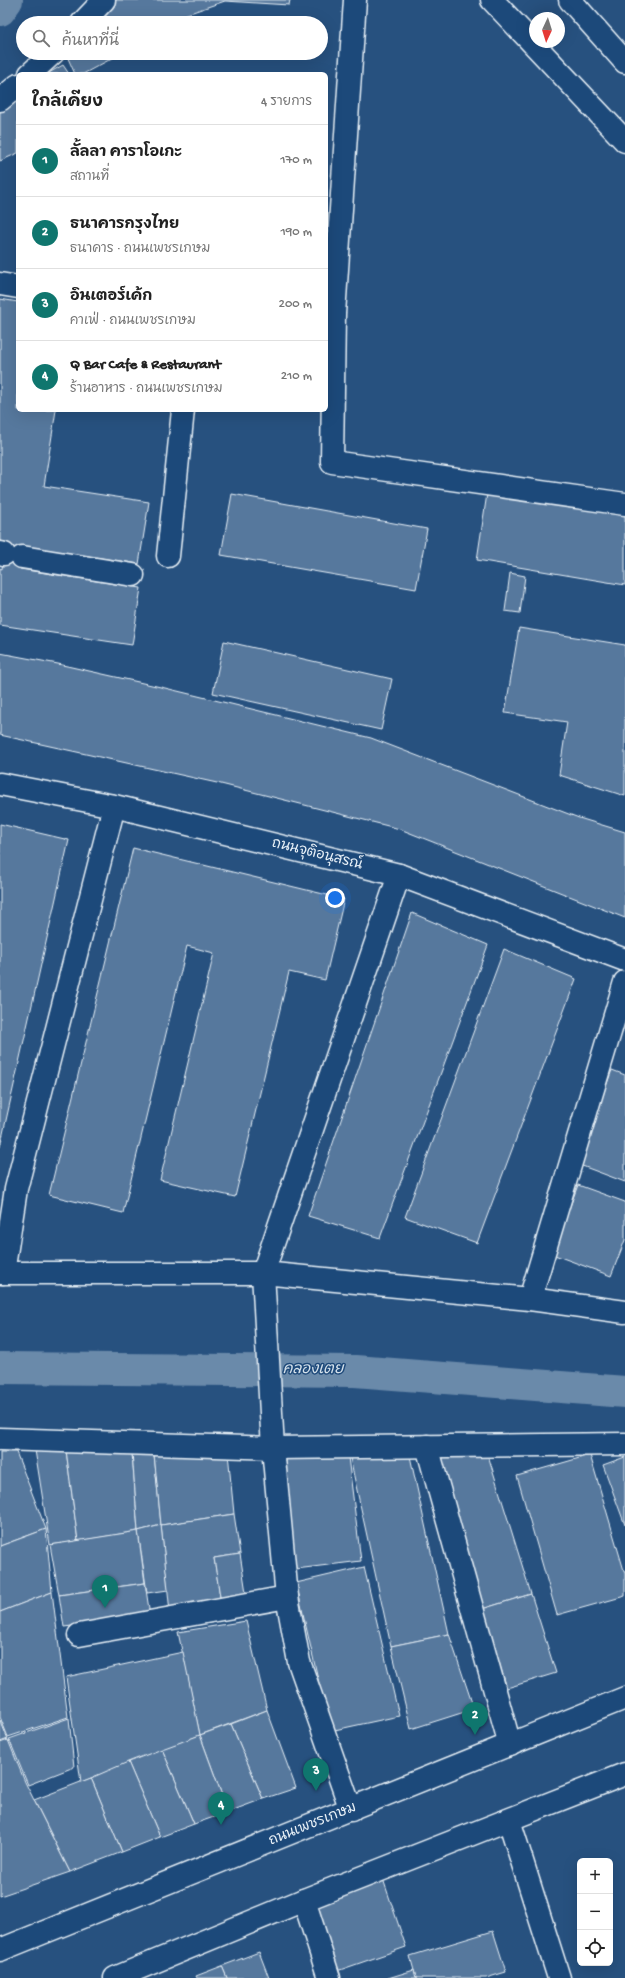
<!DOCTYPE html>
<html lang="th">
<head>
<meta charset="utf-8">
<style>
  :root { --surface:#fff; --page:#f2f2f2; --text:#222; --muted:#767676; --line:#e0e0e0; --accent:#0f766e }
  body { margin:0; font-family:"Gochi Hand","Playpen Sans Thai",sans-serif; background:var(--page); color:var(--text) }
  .controls { position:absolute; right:12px; bottom:12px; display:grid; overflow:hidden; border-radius:6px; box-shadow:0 4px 16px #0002 }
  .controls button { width:36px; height:36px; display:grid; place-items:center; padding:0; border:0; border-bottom:1px solid var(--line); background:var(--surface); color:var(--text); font:20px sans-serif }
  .compass { position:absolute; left:529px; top:12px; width:36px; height:36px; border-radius:50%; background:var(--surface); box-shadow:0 4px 16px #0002; rotate:184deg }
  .you { position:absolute; left:335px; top:898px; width:14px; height:14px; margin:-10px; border:3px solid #fff; border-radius:50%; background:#1a73e8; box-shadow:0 0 0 6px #1a73e833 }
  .badge { display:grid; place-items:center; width:26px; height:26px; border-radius:50%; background:var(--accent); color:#fff; font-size:13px; font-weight:700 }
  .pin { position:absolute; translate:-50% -33px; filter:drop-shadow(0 1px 2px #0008) }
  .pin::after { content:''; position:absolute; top:21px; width:14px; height:12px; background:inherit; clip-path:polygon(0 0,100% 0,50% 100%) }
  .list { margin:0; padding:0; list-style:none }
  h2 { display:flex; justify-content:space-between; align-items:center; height:52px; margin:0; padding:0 16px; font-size:17px }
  h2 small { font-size:13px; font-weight:400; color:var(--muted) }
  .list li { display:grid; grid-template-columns:26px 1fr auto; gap:12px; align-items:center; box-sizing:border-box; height:72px; padding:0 16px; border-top:1px solid var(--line) }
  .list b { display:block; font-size:15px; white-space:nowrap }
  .list p { margin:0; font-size:13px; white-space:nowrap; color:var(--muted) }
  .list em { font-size:13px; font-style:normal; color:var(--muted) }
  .icon { flex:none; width:22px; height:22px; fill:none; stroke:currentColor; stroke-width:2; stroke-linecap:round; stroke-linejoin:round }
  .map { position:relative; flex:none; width:625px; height:1978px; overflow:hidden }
  .search { position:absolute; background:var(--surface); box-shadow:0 4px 16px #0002; left:16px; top:16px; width:312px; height:44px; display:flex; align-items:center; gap:10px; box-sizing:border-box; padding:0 14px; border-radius:22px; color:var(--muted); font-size:15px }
  .panel { position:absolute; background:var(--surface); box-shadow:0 4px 16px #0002; left:16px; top:72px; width:312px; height:340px; border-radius:6px }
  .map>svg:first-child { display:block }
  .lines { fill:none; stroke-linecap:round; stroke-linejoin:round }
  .canal { stroke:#6b8aaa; stroke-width:32 }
  .building { fill:#57789d; stroke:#e8f1f8 }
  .minor-casing { stroke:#e8f1f8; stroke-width:25 }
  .major-casing { stroke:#e8f1f8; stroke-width:25 }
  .minor { stroke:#1f4a7a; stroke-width:22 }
  .major { stroke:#1f4a7a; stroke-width:22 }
  .labels { text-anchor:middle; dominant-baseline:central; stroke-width:3; stroke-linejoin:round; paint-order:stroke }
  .street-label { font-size:14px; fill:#e8f1f8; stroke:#1f4a7a }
  .water-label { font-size:15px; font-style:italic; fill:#d5e2ec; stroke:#1f4a7a }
</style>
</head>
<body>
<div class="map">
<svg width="625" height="1978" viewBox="0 0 625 1978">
  <rect width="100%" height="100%" fill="#27517f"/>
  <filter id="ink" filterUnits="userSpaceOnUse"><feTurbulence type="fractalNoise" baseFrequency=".025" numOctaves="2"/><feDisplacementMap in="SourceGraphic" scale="8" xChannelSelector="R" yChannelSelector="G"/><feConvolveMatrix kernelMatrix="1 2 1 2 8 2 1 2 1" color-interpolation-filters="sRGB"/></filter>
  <g filter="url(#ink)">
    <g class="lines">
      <g class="canal">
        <polyline points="0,10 7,0"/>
        <polyline points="0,1368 355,1371 625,1392"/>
      </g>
    </g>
    <g class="building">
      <polygon points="113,0 290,0 289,5 225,1 181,16 171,23 94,23"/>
      <polygon points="70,53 122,53 83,74 75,74 67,56"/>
      <polygon points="63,65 69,74 47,74"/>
      <polygon points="18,90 18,153 0,161 0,100"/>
      <polygon points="0,299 18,302 18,410 56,410 44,486 149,502 139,564 24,546 20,569 141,588 132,645 0,625 0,568 2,569 6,542 0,541"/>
      <polygon points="488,487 625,512 625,585 477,560"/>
      <polygon points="232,494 427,529 416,589 221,555"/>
      <polygon points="510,573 525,576 520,613 505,611"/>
      <polygon points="519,628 625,645 625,796 559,775 567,722 505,713"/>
      <polygon points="224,641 392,679 381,730 213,693"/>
      <polygon points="0,653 58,664 165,688 371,738 579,818 625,832 625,918 400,829 217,783 0,735"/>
      <polygon points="0,824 69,840 0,1147"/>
      <polygon points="133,848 344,899 325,980 289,972 235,1197 160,1180 214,953 187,946 123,1213 49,1195"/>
      <polygon points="412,913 488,945 380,1238 308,1216"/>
      <polygon points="504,949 576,979 477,1243 405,1217"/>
      <polygon points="612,1070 625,1075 625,1182 577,1164"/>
      <polygon points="578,1185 625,1202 625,1240 611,1276 552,1254"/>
      <polygon points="408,1447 449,1634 391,1646 350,1458"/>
      <polygon points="347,1449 361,1561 296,1569 282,1457"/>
      <polygon points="35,1450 66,1450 78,1541 50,1545"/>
      <polygon points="66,1450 132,1452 138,1531 78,1541"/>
      <polygon points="433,1450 487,1452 531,1594 482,1609"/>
      <polygon points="0,1452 16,1452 46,1529 0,1546"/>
      <polygon points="132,1452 154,1454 161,1525 138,1531"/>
      <polygon points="228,1453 234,1514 161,1525 154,1454"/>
      <polygon points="590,1455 625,1574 625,1596 557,1615 517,1476"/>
      <polygon points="625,1457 625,1525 603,1465"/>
      <polygon points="234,1514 240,1554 214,1558 221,1603 170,1612 161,1525"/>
      <polygon points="161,1525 168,1590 147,1593 138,1531"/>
      <polygon points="46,1529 52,1592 0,1612 0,1546"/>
      <polygon points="138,1531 145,1583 59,1595 50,1545"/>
      <polygon points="240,1554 247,1599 221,1603 214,1558"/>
      <polygon points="364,1567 399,1716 330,1731 296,1583"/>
      <polygon points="145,1583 150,1616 64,1627 59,1595"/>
      <polygon points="52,1592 68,1717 8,1737 0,1717 0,1612"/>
      <polygon points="531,1594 556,1673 507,1688 482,1609"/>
      <polygon points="246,1621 267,1710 200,1735 178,1632"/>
      <polygon points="449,1634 474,1709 411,1729 391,1646"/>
      <polygon points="183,1652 200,1735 81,1782 66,1677"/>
      <polygon points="267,1710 296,1788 263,1799 231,1724"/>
      <polygon points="69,1718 74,1767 28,1785 9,1739"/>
      <polygon points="0,1720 8,1739 0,1742"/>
      <polygon points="231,1724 263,1799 228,1812 200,1735"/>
      <polygon points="200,1735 228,1812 194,1824 162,1749"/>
      <polygon points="8,1740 25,1782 70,1872 0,1896 0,1743"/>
      <polygon points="162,1749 194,1824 160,1837 128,1762"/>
      <polygon points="128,1762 160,1837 122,1852 91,1778"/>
      <polygon points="91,1778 122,1852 70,1872 34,1800"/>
      <polygon points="383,1879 406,1947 337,1971 313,1902"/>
      <polygon points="493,1931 506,1972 486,1978 416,1978 410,1956"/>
      <polygon points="259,1952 269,1978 227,1978 222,1966"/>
      <polygon points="222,1966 227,1978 197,1978 196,1976"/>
      <polygon points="414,1970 416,1978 388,1978"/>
    </g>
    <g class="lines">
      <g class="minor-casing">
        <g id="minor">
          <polyline points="355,0 334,314 332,462 625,504"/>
          <polyline points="492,0 625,141"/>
          <polyline points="570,0 625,62"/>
          <polyline points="82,23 104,0"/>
          <polyline points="30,74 53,53"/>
          <polyline points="0,100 18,85"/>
          <polyline points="0,284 18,287"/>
          <polyline points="0,553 4,554"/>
          <polyline points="168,556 183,410"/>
          <polyline points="22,557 133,575"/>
          <polyline points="0,784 114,806 399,875 625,960"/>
          <polyline points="0,1273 263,1273 530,1299 625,1312"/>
          <polyline points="3,1273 16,1189 114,806"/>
          <polyline points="530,1299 625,982"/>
          <polyline points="0,1439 273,1448 625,1444"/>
          <polyline points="427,1446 510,1745"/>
          <polyline points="79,1635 287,1597"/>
          <polyline points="351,1810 299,1662 287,1597 273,1448 263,1273 399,875"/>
          <polyline points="509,1820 559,1978"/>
          <polyline points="304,1900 329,1978"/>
        </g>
      </g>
      <g class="major-casing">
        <g id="major">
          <polyline points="0,1950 625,1698"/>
          <polyline points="115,1978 304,1900 625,1774"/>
        </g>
      </g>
      <use href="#minor" class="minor"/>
      <use href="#major" class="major"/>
    </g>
  </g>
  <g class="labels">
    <g class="street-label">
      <text transform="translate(317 855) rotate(14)">ถนนจุติอนุสรณ์</text>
      <text transform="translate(313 1825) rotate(-22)">ถนนเพชรเกษม</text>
    </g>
    <g class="water-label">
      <text x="313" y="1370">คลองเตย</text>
    </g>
  </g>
</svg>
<div class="controls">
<button>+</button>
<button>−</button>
<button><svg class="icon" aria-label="locate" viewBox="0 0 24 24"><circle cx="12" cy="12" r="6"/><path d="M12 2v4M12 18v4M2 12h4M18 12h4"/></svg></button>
</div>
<svg class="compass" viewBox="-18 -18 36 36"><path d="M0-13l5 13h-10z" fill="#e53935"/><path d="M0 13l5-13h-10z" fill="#767676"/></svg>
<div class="you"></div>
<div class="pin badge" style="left:105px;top:1608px">1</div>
<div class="pin badge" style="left:475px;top:1735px">2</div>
<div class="pin badge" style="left:316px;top:1791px">3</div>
<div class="pin badge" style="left:221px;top:1825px">4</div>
<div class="search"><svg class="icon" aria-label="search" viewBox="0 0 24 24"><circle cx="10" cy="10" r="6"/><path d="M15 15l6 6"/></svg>ค้นหาที่นี่</div>
<section class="panel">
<h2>ใกล้เคียง<small>4 รายการ</small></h2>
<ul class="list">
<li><span class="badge">1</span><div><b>ลั้ลลา คาราโอเกะ</b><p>สถานที่</p></div><em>170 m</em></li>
<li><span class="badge">2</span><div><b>ธนาคารกรุงไทย</b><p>ธนาคาร · ถนนเพชรเกษม</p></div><em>190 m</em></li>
<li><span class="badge">3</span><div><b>อินเตอร์เค้ก</b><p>คาเฟ่ · ถนนเพชรเกษม</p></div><em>200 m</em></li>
<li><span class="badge">4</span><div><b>Q Bar Cafe &amp; Restaurant</b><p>ร้านอาหาร · ถนนเพชรเกษม</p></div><em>210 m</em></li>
</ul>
</section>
</div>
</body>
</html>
